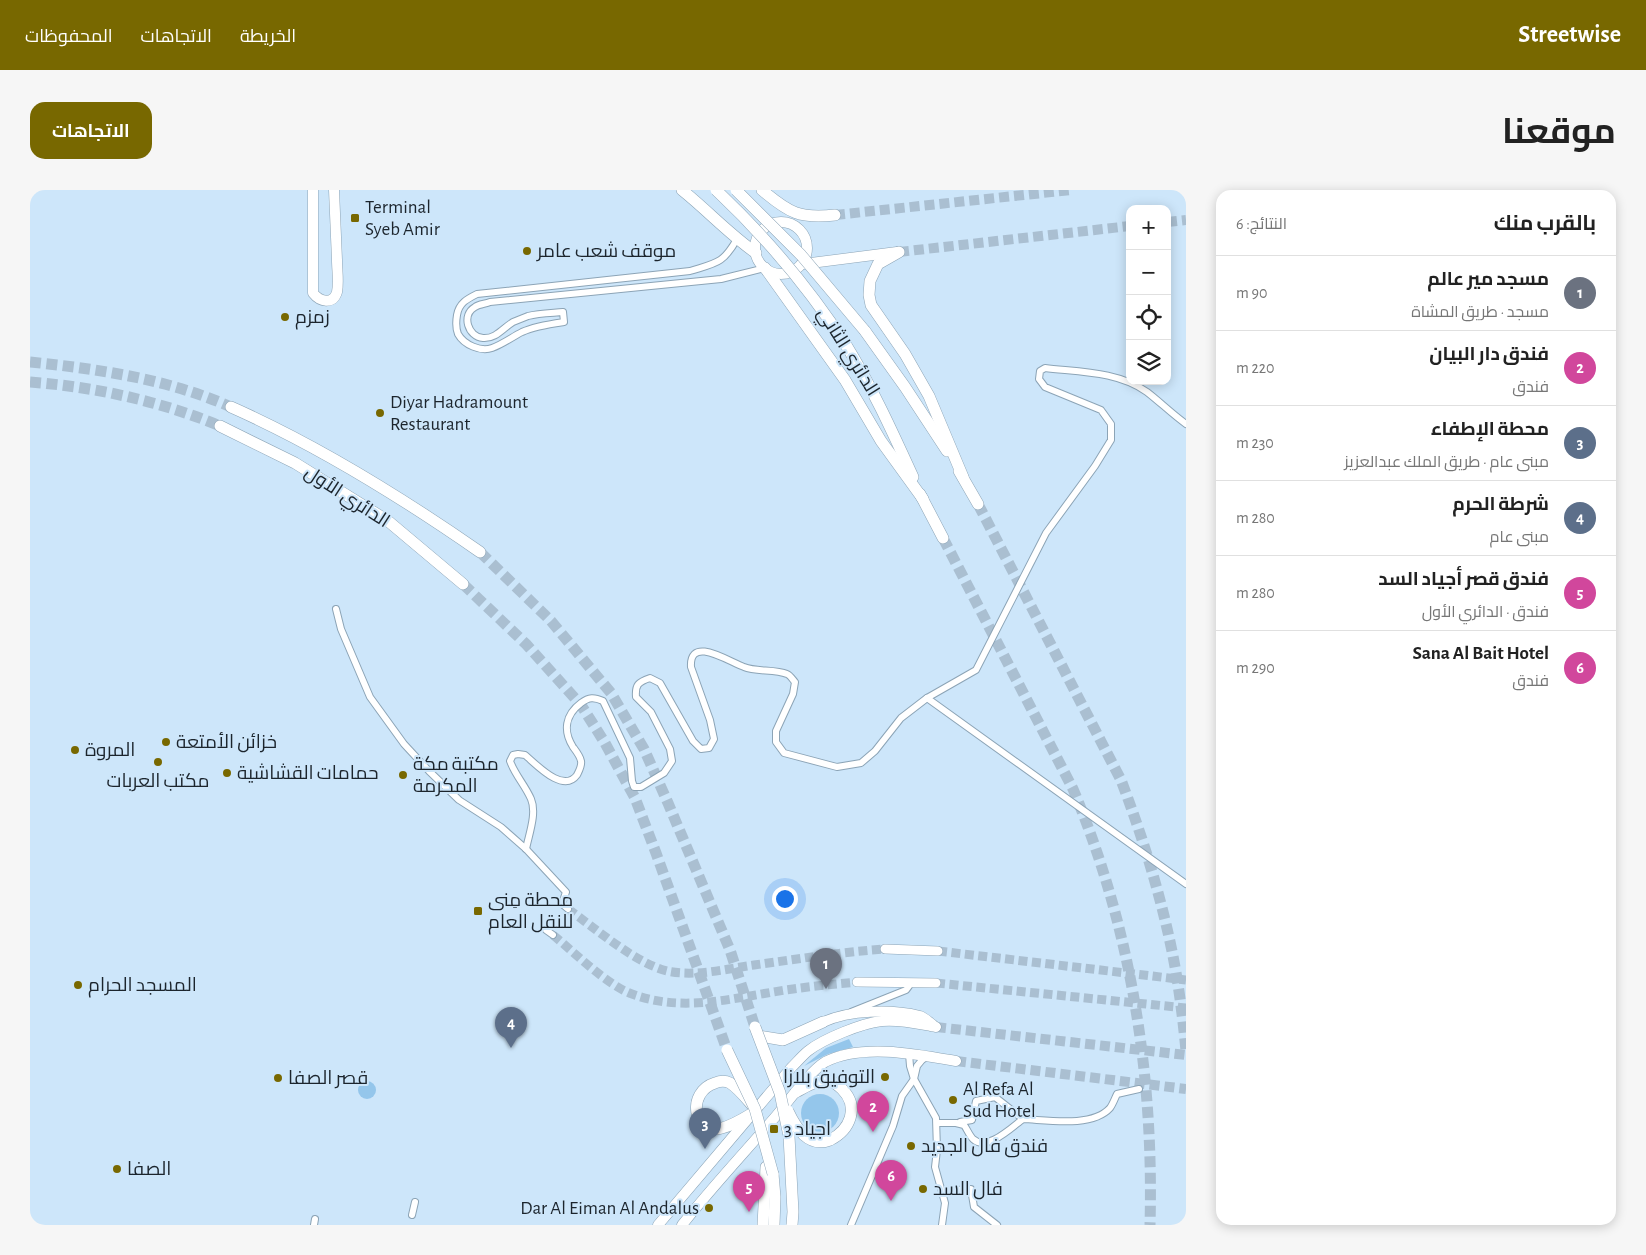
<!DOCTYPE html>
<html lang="ar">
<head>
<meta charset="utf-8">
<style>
  :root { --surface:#fff; --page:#f6f6f6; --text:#222; --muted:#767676; --line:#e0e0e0; --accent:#786800 }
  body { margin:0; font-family:"Alegreya Sans",Cairo,sans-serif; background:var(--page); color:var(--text); direction:rtl }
  .controls { position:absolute; right:15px; top:15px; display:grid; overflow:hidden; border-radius:10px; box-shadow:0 2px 12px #0003 }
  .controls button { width:45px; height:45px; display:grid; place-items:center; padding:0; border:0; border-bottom:1px solid var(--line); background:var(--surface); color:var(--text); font:25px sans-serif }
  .you { position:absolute; left:754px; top:708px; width:18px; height:18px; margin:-12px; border:4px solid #fff; border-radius:50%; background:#1a73e8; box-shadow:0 0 0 8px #1a73e833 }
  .badge { display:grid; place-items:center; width:32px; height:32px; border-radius:50%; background:var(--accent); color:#fff; font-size:16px; font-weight:700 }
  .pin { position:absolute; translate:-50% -41px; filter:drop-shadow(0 1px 2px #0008) }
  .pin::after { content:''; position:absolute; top:26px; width:18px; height:15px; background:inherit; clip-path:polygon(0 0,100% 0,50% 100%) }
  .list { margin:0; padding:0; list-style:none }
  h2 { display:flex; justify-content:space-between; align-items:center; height:65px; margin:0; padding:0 20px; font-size:21px }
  h2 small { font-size:16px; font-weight:400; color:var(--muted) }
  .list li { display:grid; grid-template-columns:32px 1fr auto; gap:15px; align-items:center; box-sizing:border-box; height:75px; padding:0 20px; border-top:1px solid var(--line) }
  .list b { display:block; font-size:19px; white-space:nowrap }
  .list p { margin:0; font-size:16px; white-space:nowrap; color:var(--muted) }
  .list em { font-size:16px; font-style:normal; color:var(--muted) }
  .icon { flex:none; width:28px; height:28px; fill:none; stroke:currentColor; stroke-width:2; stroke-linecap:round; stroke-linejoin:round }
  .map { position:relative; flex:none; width:1156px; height:1035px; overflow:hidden; direction:ltr; border-radius:15px }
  header { display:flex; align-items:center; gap:30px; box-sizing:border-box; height:70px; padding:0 25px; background:var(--accent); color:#fff }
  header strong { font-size:24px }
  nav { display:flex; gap:28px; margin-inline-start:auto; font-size:18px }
  .intro { display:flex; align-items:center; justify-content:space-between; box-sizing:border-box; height:120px; padding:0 30px }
  h1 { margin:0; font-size:35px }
  .button { padding:12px 22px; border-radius:15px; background:var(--accent); color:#fff; font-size:18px; font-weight:700 }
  main { display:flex; gap:30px; padding:0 30px }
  aside { flex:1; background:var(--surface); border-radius:15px; box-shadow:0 2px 12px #0003 }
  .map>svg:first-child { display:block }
  .green { fill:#94c6eb }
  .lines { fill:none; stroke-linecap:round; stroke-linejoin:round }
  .secondary-tunnel { stroke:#aabfd1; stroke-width:9; stroke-dasharray:9 4.5; stroke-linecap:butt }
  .primary-tunnel { stroke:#aabfd1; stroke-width:10; stroke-dasharray:10 5; stroke-linecap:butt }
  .trunk-tunnel { stroke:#aabfd1; stroke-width:10; stroke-dasharray:10 5; stroke-linecap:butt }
  .motorway-tunnel { stroke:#aabfd1; stroke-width:11; stroke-dasharray:11 5.5; stroke-linecap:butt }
  .minor-casing { stroke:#8ca4b6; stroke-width:8 }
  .secondary-casing { stroke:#8ca4b6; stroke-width:10 }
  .primary-casing { stroke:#8ca4b6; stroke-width:11 }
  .trunk-casing { stroke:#8ca4b6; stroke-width:11 }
  .motorway-casing { stroke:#8ca4b6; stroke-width:12 }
  .minor { stroke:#fff; stroke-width:6 }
  .secondary { stroke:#fff; stroke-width:9 }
  .primary { stroke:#fff; stroke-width:10 }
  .trunk { stroke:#fff; stroke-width:10 }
  .motorway { stroke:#fff; stroke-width:11 }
  .motorway-bridge-casing { stroke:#8ca4b6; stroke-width:12; stroke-linecap:butt }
  .motorway-bridge { stroke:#fff; stroke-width:11 }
  .poi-dot { fill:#786800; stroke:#cde6fa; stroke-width:2 }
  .labels { text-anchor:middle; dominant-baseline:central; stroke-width:4; stroke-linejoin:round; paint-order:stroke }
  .poi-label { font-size:19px; fill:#1c252d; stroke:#cde6fa; text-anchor:start }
  .street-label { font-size:19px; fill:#1c252d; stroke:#cde6fa }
</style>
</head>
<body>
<header>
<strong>Streetwise</strong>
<nav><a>الخريطة</a><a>الاتجاهات</a><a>المحفوظات</a></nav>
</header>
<div class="intro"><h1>موقعنا</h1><a class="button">الاتجاهات</a></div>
<main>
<aside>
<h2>بالقرب منك<small>النتائج: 6</small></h2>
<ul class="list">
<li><span class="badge" style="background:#6b7280">1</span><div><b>مسجد مير عالم</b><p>مسجد · طريق المشاة</p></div><em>90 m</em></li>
<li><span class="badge" style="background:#d1479c">2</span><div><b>فندق دار البيان</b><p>فندق</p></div><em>220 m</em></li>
<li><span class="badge" style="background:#5c6f8a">3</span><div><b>محطة الإطفاء</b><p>مبنى عام · طريق الملك عبدالعزيز</p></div><em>230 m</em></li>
<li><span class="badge" style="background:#5c6f8a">4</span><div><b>شرطة الحرم</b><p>مبنى عام</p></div><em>280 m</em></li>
<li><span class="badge" style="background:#d1479c">5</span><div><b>فندق قصر أجياد السد</b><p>فندق · الدائري الأول</p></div><em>280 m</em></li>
<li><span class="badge" style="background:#d1479c">6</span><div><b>Sana Al Bait Hotel</b><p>فندق</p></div><em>290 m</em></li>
</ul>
</aside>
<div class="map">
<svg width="1156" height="1035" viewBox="0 0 1156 1035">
  <rect width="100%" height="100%" fill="#cde6fa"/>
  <g class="green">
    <polygon points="819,849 823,857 798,864 774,876 796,858"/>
    <circle cx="337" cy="900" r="9"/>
    <circle cx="790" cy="923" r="19"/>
  </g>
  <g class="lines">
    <g class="secondary-tunnel">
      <path d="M538 719C565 738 605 773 637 781 665 787 696 779 724 775 768 769 811 762 855 759"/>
      <path d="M523 745C545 763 577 795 602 804 656 824 709 806 763 799 784 796 806 794 827 792"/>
      <polyline points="908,761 1156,790"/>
      <polyline points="906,793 1156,818"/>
    </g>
    <g class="primary-tunnel">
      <polyline points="805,25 1041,0"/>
      <polyline points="1137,32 1156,30"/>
      <polyline points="869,62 1100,36"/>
    </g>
    <g class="trunk-tunnel">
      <polyline points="906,837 1156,865"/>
      <polyline points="926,871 1156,899"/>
    </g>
    <g class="motorway-tunnel">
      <path d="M0 172C68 179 138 189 201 217"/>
      <path d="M0 192C65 197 130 211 190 236"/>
      <path d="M948 314 1091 590C1113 648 1131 706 1143 766 1149 797 1153 829 1156 861"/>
      <path d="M913 348 1043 599C1101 737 1124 886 1120 1035"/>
      <polyline points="450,362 521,431 581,503 614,559 638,613 700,760 725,837"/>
      <polyline points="433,394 496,454 551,515 575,553 605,608 626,663 697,860"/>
    </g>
    <g class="minor-casing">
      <g id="minor">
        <path d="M707 49C693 74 686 73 660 81L447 104C437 109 429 113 427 125 426 131 426 139 428 144 434 155 451 162 462 158 473 154 482 147 492 142 505 136 520 134 534 132L533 122C522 123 509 123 498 126 493 128 488 130 483 132 473 138 466 149 453 148 438 147 431 125 445 117 449 114 455 114 460 112L691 89 735 78"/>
        <polyline points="306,419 311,439 340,507 374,554 399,581 429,610 471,637 496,659 536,702 532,714 538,719"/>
        <polyline points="897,508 1156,694"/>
        <path d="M496 659C499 644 507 623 501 609 495 595 485 585 480 571L483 565 488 564 495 565C506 574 533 604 547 585 549 581 552 576 551 571 550 566 546 561 543 557 533 541 535 525 551 513 559 507 564 507 573 511L600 568 602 591 604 597H611L634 583 642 571 640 559 621 522 606 507C605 495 608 492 620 488L630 493 663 551 671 559 679 558 684 549 680 530 661 477C659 444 701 473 714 477 726 482 745 479 757 484 760 485 763 490 765 492L763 504 746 541V552L754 563 807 577 831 573 845 561 871 528 897 508 946 480 1016 343 1065 276 1081 250V234L1071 220 1015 197 1009 189 1010 181 1015 178C1048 182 1088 181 1117 202 1130 212 1142 224 1156 234"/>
        <polyline points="516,740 523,745"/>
        <polyline points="821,822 876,800 879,796 880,792"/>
        <polyline points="879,864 880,876 884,889 906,928 907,960 905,977 915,1013 912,1035"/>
        <polyline points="930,932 942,930 946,911 965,907 993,929"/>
        <path d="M907 933H926L934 935C937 939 939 945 943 949 957 962 982 937 993 929 1017 930 1062 938 1080 918 1083 914 1085 908 1087 904L1109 899"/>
        <polyline points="912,1001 941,999 944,1017 967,1035"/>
        <polyline points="382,1025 385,1012"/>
        <polyline points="284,1035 285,1029"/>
        <polyline points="821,1035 863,936 872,906 884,889 887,876 892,870 898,866"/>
      </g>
    </g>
    <g class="secondary-casing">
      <g id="secondary">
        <polyline points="855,759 908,761"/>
        <polyline points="827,792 906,793"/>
      </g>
    </g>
    <g class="primary-casing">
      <g id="primary">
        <path d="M283 0V103C290 112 303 115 307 102 309 92 307 80 307 70 306 47 305 23 304 0"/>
        <circle cx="751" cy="58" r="26"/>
        <polyline points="773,74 867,62"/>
      </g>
    </g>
    <g class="trunk-casing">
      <g id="trunk">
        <path d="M793 832C820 820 861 819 890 826 895 828 899 832 903 835"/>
        <path d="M628 1035 761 878C767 872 772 866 778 861 793 849 832 833 852 831 870 829 889 834 906 837"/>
        <path d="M652 1035C682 997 715 962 746 926 758 912 780 881 795 872 831 853 887 864 926 871"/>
      </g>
    </g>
    <g class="motorway-casing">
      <g id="motorway">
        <path d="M652 0C677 20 699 44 726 63"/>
        <path d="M732 0C759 23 770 29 805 25"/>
        <polyline points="869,62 848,74 840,91 839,105 841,115 875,164 899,206 933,287"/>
        <polyline points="735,78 815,190 851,251 893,309"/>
        <polyline points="835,141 875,197 917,261"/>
        <path d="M816 155C842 197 862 241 883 287"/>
        <path d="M201 217C289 256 371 307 450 362"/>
        <polyline points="190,236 265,273 358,331 433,394"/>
        <polyline points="929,281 948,314"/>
        <polyline points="890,304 913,348"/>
        <polyline points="729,846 753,850 793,832"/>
        <path d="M766 902C776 897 787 889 799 891 804 892 809 896 812 899 830 917 820 940 800 950"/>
        <path d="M722 915C716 908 708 898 700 893 696 891 690 891 685 893 656 902 663 946 692 938 704 935 716 927 726 921"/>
        <polyline points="743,984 745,1007 744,1035"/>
        <polyline points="733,1035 736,977"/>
      </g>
    </g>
    <use href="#minor" class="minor"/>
    <use href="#secondary" class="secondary"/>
    <use href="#primary" class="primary"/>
    <use href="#trunk" class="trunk"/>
    <use href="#motorway" class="motorway"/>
    <g class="motorway-bridge-casing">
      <g id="motorway-bridge">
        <path d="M686 0C735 46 779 98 816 155"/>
        <polyline points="706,0 771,65 835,141"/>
        <polyline points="725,837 750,903 759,946 763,1022 762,1035"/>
        <polyline points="697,860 725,919 743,984"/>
        <path d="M758 921C766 938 778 958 800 950"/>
      </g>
    </g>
    <use href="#motorway-bridge" class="motorway-bridge"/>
  </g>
  <g class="poi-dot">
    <rect x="320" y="23" width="10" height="10" rx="2.5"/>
    <circle cx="497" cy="61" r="5"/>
    <circle cx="255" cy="127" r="5"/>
    <circle cx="350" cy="223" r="5"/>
    <circle cx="136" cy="552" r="5"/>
    <circle cx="45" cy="560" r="5"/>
    <circle cx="128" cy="572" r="5"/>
    <circle cx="197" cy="583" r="5"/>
    <circle cx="373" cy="585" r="5"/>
    <rect x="443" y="716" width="10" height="10" rx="2.5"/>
    <circle cx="48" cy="795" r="5"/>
    <circle cx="855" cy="887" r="5"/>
    <circle cx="248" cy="888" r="5"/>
    <circle cx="923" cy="910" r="5"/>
    <rect x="739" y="934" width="10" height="10" rx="2.5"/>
    <circle cx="881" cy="956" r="5"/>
    <circle cx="87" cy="979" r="5"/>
    <circle cx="893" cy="999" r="5"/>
    <circle cx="679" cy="1018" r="5"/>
  </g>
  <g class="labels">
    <g class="poi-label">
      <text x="335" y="17">Terminal<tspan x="335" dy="22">Syeb Amir</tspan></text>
      <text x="507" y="61">موقف شعب عامر</text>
      <text x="265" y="127">زمزم</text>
      <text x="360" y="212">Diyar Hadramount<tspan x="360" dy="22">Restaurant</tspan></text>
      <text x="146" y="552">خزائن الأمتعة</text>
      <text x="55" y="560">المروة</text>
      <text x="383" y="574">مكتبة مكة<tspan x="383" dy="22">المكرمة</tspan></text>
      <text x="207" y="583">حمامات القشاشية</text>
      <text x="128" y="591" text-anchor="middle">مكتب العربات</text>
      <text x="458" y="710">محطة مِنى<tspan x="458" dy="22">للنقل العام</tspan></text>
      <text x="58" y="795">المسجد الحرام</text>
      <text x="845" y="887" text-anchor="end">التوفيق بلازا</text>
      <text x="258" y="888">قصر الصفا</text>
      <text x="933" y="899">Al Refa Al<tspan x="933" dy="22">Sud Hotel</tspan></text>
      <text x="754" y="939">اجياد 3</text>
      <text x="891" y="956">فندق فال الجديد</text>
      <text x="97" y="979">الصفا</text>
      <text x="903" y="999">فال السد</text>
      <text x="669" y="1018" text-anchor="end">Dar Al Eiman Al Andalus</text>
    </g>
    <g class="street-label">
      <text transform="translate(818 162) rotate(58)">الدائري الثاني</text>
      <text transform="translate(317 307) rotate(33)">الدائري الأول</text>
    </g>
  </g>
</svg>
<div class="controls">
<button>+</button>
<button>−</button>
<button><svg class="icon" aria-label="locate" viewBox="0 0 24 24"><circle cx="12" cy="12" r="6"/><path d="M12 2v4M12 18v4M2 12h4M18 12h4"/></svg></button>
<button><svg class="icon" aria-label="layers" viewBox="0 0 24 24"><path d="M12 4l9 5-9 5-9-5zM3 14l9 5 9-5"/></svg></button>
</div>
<div class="you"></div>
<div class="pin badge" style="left:796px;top:799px;background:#6b7280">1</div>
<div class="pin badge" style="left:843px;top:942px;background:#d1479c">2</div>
<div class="pin badge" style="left:675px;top:959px;background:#5c6f8a">3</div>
<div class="pin badge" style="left:481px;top:858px;background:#5c6f8a">4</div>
<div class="pin badge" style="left:719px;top:1022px;background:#d1479c">5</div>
<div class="pin badge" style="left:861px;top:1011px;background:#d1479c">6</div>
</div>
</main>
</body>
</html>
